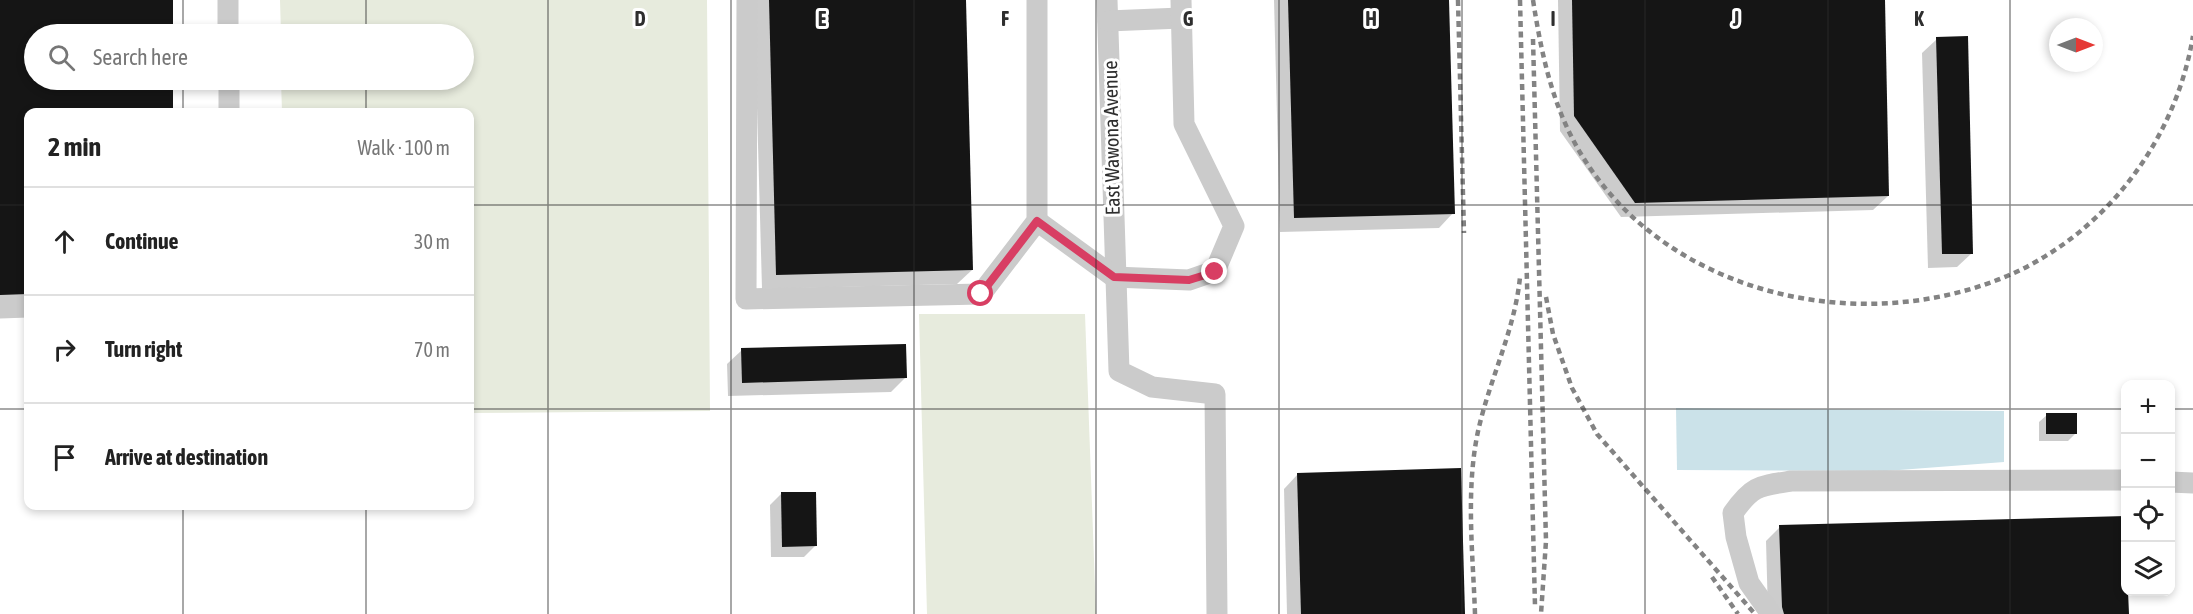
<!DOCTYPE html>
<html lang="en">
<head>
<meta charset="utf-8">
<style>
  :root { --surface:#fff; --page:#f6f6f6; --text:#222; --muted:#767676; --line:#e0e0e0 }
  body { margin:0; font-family:"Asap Condensed",sans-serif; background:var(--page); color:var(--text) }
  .controls { position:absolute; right:18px; bottom:18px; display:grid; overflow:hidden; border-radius:12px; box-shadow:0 3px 9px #0003 }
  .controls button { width:54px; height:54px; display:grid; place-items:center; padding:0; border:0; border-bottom:2px solid var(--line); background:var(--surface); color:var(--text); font:30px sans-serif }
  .compass { position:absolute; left:2049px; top:18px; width:54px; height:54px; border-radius:50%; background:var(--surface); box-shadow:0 3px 9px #0003; rotate:90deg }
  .stop { position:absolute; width:18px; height:18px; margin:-14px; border:4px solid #d83e63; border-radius:50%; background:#fff }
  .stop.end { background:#d83e63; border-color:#fff; box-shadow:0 2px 6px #0008 }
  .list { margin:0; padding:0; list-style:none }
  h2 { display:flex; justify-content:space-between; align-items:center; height:78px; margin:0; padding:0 24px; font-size:26px }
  h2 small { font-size:20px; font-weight:400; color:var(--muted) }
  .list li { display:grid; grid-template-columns:39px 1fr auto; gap:18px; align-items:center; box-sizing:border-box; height:108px; padding:0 24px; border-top:2px solid var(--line) }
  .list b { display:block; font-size:22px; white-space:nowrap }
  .list em { font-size:20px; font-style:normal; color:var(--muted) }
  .icon { flex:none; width:33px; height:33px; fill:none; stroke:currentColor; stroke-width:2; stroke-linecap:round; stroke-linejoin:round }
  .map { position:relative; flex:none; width:2193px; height:614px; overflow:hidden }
  .search { position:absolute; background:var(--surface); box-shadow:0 3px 9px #0003; left:24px; top:24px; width:450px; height:66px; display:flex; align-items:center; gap:15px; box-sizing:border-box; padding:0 21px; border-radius:33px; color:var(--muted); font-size:22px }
  .panel { position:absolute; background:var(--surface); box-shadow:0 3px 9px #0003; left:24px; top:108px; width:450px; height:402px; border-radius:12px }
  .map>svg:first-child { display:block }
  .green { fill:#e7ebdd }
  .water { fill:#cbe2e9 }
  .shadow { fill:#0003 }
  .building { fill:#151515 }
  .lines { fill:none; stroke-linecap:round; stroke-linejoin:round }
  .minor { stroke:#cbcbcb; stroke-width:21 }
  .rail { stroke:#838383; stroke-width:4.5; stroke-dasharray:6 4.5; stroke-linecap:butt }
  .route { stroke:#d83e63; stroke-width:8 }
  .grid { fill:none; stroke:#2e2e2e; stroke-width:1.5; stroke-opacity:0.55 }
  .labels { text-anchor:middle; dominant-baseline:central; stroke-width:6; stroke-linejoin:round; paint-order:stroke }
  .street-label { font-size:20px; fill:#2e2e2e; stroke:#fff }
  .grid-label { font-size:20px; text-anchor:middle; font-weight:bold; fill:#2e2e2e; stroke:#fff; stroke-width:6; stroke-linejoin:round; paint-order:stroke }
</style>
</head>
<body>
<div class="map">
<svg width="2193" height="614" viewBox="0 0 2193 614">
  <rect width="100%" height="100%" fill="#fff"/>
  <g class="green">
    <polygon points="280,0 707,0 710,411 470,413 470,112 282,112 281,80 464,80 464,34 281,34"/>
    <polygon points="919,314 1085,314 1096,614 927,614"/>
  </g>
  <polygon class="water" points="1676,408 2004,411 2004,462 1886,471 1677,470"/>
  <g class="shadow">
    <polygon points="0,0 171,0 171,34 34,34 34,80 172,80 172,112 28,112 28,319 20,310 0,309"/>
    <polygon points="754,0 965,0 972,270 957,284 762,289"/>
    <polygon points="1274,0 1447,0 1453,213 1439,228 1280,232"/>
    <polygon points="1558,0 1884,0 1888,196 1873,210 1621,217 1560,131"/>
    <polygon points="1937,39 1972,253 1957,267 1928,268 1922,53"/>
    <polygon points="742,350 905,378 891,392 728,396 727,364"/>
    <polygon points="2047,415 2076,433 2068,441 2039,441 2039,422"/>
    <polygon points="1298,474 1463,614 1287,614 1284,489"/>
    <polygon points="781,494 815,546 804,557 771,557 770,505"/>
    <polygon points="1780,527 2126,592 2127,614 1768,614 1766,541"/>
  </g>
  <g class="building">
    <polygon points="0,0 173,0 173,34 34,34 34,80 173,80 173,112 28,112 28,294 0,295"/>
    <polygon points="769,0 966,0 973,270 776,275"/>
    <polygon points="1288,0 1449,0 1455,214 1294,218"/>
    <polygon points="1572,0 1885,0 1889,196 1635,203 1574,116"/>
    <polygon points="1968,36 1973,254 1942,254 1936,37"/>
    <polygon points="906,344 907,378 742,383 741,348"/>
    <rect x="2046" y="413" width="31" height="21"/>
    <polygon points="1461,468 1465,614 1301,614 1297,473"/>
    <polygon points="781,492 816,492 817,546 782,547"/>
    <polygon points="2126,516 2126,591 2128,591 2129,614 1784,614 1782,607 1779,525"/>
  </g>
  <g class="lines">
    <g class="minor">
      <polyline points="228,0 228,34"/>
      <polyline points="747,0 746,299 981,294 1037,221 1037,0"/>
      <polyline points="1107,0 1119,371 1152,387 1215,394 1217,614"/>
      <polyline points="1108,21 1181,18"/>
      <polyline points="229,80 229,112"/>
      <polyline points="1037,221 1114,277 1189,280 1215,271 1234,226 1184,124 1181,0"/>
      <polyline points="0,308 28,307"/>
      <polyline points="2170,482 2193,483"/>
      <path d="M1771 614 1749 583 1736 537 1733 513C1752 486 1758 486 1791 481L2126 480"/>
    </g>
    <g class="rail">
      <polyline points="1458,0 1464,233"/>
      <polyline points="1520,0 1535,606"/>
      <path d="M1533 0C1543 64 1556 122 1595 175 1688 302 1874 336 2014 273 2109 229 2176 138 2193 36"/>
      <polyline points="1533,39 1546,541 1541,614"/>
      <polyline points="1546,297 1553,334 1572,388 1597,434 1755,614"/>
      <polyline points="1712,577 1738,614"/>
      <path d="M1475 614C1473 553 1465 487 1479 427 1491 376 1515 329 1520 277"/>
    </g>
  </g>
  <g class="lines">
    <polyline class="route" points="981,294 1037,221 1114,277 1189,280 1215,272"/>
  </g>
  <path class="grid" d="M183 0V34M366 0V34M548 0V614M731 0V614M914 0V614M1096 0V614M1279 0V614M1462 0V614M1645 0V614M1828 0V614M2010 0V614M183 80V112M366 80V112M0 205H28M470 205H2193M0 409H28M470 409H2126M2170 409H2193M183 506V614M366 506V614"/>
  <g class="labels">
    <g class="street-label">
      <text transform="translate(1111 138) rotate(-91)">East Wawona Avenue</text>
    </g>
  </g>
  <g class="grid-label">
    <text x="640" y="26">D</text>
    <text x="822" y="26">E</text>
    <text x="1005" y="26">F</text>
    <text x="1188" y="26">G</text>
    <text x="1371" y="26">H</text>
    <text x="1553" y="26">I</text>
    <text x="1736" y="26">J</text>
    <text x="1919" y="26">K</text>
  </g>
</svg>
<div class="controls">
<button>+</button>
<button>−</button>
<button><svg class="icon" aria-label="locate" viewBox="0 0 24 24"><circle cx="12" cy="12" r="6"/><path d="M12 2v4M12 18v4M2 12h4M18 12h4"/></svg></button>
<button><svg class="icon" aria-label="layers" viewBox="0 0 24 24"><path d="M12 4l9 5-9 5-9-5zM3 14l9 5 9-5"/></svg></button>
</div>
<svg class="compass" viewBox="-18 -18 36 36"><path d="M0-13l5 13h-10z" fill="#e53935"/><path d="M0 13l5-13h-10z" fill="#767676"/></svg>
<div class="stop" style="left:981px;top:294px"></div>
<div class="stop end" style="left:1215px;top:272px"></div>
<div class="search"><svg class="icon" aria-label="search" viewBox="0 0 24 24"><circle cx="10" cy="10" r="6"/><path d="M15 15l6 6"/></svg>Search here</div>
<section class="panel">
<h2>2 min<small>Walk · 100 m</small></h2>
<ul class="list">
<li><svg class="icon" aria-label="ahead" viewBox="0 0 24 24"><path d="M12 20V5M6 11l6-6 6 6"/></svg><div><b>Continue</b></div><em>30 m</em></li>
<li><svg class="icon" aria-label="right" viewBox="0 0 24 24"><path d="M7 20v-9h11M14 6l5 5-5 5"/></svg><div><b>Turn right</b></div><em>70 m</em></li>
<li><svg class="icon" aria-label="arrive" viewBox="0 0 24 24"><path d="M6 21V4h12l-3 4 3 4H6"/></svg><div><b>Arrive at destination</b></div></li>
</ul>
</section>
</div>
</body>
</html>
